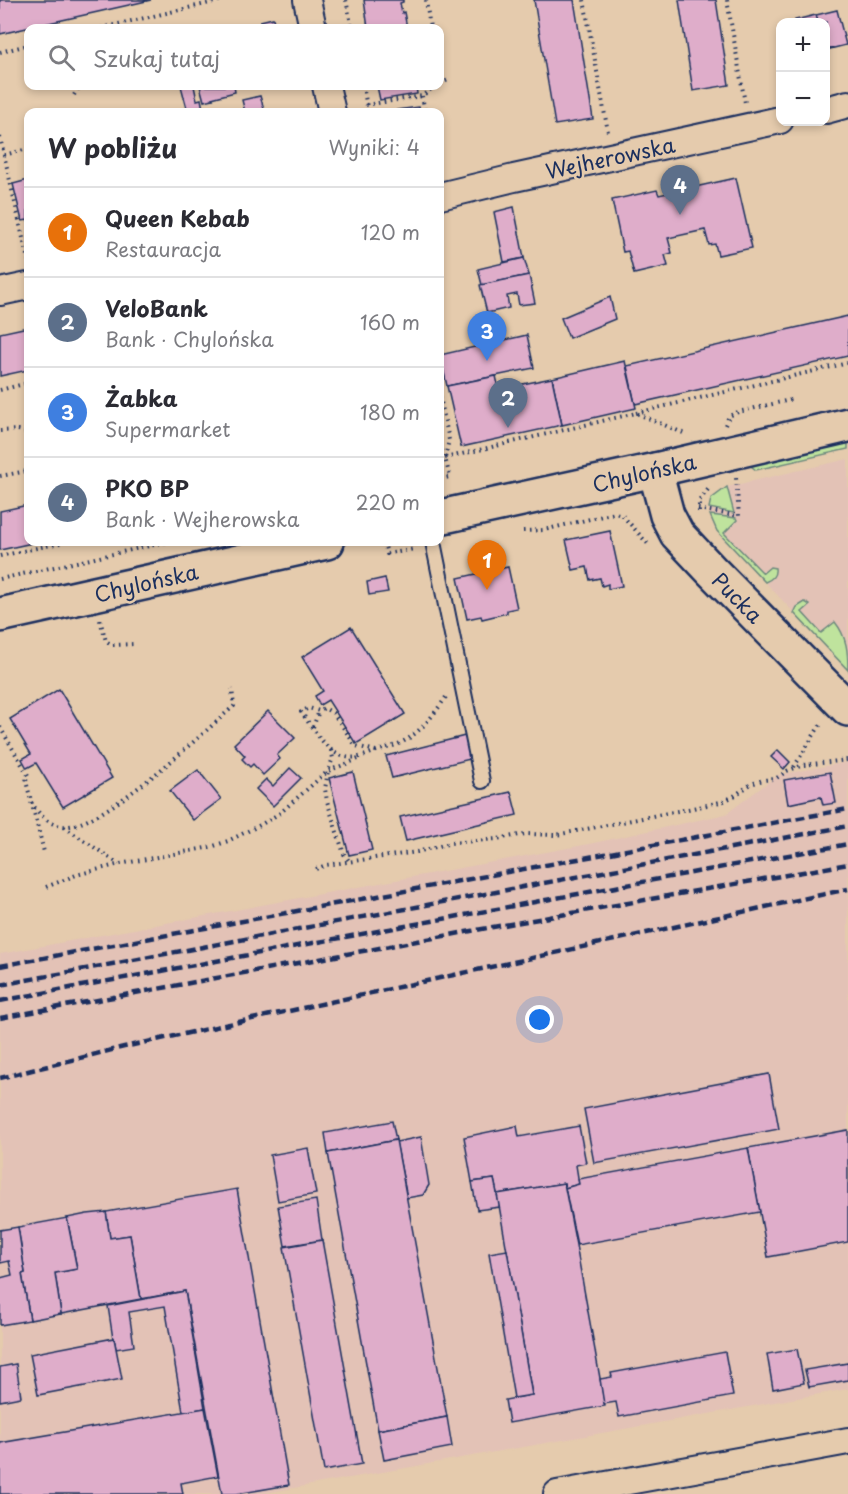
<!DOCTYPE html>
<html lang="pl">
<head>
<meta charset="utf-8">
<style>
  :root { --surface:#fff; --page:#f7f7f7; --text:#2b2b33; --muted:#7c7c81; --line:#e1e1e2; --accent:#ea580c }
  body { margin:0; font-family:"Playpen Sans",sans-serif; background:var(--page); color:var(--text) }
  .controls { position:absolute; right:18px; top:18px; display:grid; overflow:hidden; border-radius:12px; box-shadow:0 3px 9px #0003 }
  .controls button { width:54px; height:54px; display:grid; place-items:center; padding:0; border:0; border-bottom:2px solid var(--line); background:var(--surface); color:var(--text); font:30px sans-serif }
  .you { position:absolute; left:540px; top:1020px; width:21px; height:21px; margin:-15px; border:4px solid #fff; border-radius:50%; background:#1a73e8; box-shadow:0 0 0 9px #1a73e833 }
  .badge { display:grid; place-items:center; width:39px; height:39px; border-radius:50%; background:var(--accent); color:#fff; font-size:20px; font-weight:700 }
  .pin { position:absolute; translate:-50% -50px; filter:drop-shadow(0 2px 3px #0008) }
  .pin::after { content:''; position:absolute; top:32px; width:21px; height:18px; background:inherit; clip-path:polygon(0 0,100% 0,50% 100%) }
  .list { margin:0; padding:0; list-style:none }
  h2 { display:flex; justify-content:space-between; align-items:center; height:78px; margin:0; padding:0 24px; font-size:26px }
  h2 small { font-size:20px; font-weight:400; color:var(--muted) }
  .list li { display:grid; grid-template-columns:39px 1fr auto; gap:18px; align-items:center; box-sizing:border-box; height:90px; padding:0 24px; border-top:2px solid var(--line) }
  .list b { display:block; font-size:22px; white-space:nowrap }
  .list p { margin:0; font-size:20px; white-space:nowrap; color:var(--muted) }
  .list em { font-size:20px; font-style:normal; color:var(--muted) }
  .icon { flex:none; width:33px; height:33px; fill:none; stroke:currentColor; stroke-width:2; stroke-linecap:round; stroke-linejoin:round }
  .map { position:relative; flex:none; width:848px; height:1494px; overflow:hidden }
  .search { position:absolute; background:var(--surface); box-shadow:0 3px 9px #0003; left:24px; top:24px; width:420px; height:66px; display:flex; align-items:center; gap:15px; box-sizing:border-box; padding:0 21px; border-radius:12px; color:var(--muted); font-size:22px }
  .panel { position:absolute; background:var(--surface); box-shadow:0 3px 9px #0003; left:24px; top:108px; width:420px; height:438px; border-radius:12px }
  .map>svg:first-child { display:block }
  .built { fill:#e3c2b6 }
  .green { fill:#bfe39d; stroke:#6d897e; stroke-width:1.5 }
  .building { fill:#dfadca; stroke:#1b2f5e; stroke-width:1.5 }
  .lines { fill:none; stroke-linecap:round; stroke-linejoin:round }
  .lane-casing { stroke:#1b2f5e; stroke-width:18 }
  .street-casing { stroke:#1b2f5e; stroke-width:30 }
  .secondary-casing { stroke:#1b2f5e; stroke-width:38 }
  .path { stroke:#1b2f5e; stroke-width:4; stroke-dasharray:1.5 4.5; stroke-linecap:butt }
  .lane { stroke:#e5cbad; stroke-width:14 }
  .street { stroke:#e5cbad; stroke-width:26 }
  .secondary { stroke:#e5cbad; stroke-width:33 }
  .rail { stroke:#1b2f5e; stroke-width:4.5; stroke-dasharray:9 4.5; stroke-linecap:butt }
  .labels { text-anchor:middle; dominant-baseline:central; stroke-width:5; stroke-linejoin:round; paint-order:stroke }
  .street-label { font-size:21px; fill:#1b2f5e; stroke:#e5cbad }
</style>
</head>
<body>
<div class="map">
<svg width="848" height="1494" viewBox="0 0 848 1494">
  <rect width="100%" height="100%" fill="#e5cbad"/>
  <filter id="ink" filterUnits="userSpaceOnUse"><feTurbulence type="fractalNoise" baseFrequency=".0167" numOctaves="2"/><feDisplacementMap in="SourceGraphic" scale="12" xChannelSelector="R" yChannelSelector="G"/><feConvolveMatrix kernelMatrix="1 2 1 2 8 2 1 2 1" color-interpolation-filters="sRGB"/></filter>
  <g filter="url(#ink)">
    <g class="built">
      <polygon points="848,459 848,670 717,531 711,520 709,508 711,499 727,487"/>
      <polygon points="848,762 848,1389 260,1494 0,1494 0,954 589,844 726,814 778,775"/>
    </g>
    <g class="green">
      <polygon points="848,441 848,449 756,470 752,467 750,465"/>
      <polygon points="727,487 734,513 709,508 711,499"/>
      <path d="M710 515 736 518 737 520 724 533 763 573 770 567 775 568C776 576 772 579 765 582L717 531Z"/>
      <path d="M805 602 810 605 802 612 821 633 835 622C847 637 848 652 848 670L794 613 797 607Z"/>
    </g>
    <g class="building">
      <polygon points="0,0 151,0 0,34"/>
      <polygon points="364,0 403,0 403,2 400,3 402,13 404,12 407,28 368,28"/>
      <polygon points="534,0 574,0 593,119 555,125"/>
      <polygon points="679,0 716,0 729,85 693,91"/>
      <polygon points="837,10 846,45 826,50 826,22 818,22 816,15"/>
      <polygon points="816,15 818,22 795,22 795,20"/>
      <polygon points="273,18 275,28 253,28 253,25 261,24 260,21"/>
      <polygon points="181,86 194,86 197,100 201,99 203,109 188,112"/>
      <polygon points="200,86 234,86 235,92 212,98 213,99 204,101"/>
      <polygon points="377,86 416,86 417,94 380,100"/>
      <polygon points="260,96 265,112 245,112 242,100"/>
      <polygon points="419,107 420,112 397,112 397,110"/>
      <polygon points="736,178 752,248 718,255 715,244 709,245 705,230 668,238 672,253 665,255 668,266 634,274 628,251 623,252 612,200 657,190 659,195"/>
      <polygon points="28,180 28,220 22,221 13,184"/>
      <polygon points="514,207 524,258 504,262 494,212"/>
      <polygon points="524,258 529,275 482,285 478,269"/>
      <polygon points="529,275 535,303 519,305 517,294 507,296 509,308 487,313 480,285"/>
      <polygon points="610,297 615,319 569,338 561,318"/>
      <polygon points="848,316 848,356 635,404 627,366"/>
      <polygon points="28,327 28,370 0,376 0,333"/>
      <polygon points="527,335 534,368 447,386 440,355"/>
      <polygon points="625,361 636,408 562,425 552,378"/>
      <polygon points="496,376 499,389 552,378 562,425 461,447 447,386"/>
      <polygon points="28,505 28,542 37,542 0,550 0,511"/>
      <polygon points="610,531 622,586 608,589 608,584 602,586 600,578 590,580 587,567 573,570 566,540"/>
      <polygon points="508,567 517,608 507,610 507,613 482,619 481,616 467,619 458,578"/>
      <polygon points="385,578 388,592 369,595 367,582"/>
      <polygon points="351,627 405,714 356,744 328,700 320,705 315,696 323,691 302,657"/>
      <polygon points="59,689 112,778 63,807 36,763 27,768 22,759 31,754 10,719"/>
      <polygon points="268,711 295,738 277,755 280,759 263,775 253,764 250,767 242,759 245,756 234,744"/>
      <polygon points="465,736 470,759 392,778 386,756"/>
      <polygon points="778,750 790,762 784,769 771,757"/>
      <polygon points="290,768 301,778 273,806 256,789 266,779 273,786"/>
      <polygon points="198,770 221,799 193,820 170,791"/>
      <polygon points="353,772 372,850 349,855 329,778"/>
      <polygon points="830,772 836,803 823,805 821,797 788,804 784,780"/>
      <polygon points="511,792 517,815 406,841 400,817"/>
      <polygon points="769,1074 779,1129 594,1163 584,1109"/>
      <polygon points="392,1121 396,1140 328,1153 325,1133"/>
      <polygon points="517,1126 519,1137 579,1126 586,1163 576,1165 579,1184 565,1188 564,1183 497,1194 494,1179 472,1182 464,1137"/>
      <polygon points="848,1130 848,1242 768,1257 748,1148"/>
      <polygon points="421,1137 429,1185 423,1195 407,1198 396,1142"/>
      <polygon points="396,1140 447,1417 378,1430 328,1153"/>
      <polygon points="308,1148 316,1194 278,1201 270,1155"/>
      <polygon points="748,1148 760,1212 577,1245 565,1188 579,1184 578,1179"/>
      <polygon points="494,1179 500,1207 477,1210 472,1182"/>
      <polygon points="564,1183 576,1245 605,1406 509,1423 505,1400 532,1395 497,1194"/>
      <polygon points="237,1189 289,1485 236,1494 222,1494 185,1291 141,1299 130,1235 110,1238 106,1212"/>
      <polygon points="316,1200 322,1240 285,1246 278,1206"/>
      <polygon points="106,1212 110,1238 130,1235 141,1299 61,1314 55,1273 77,1269 67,1218 87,1214"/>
      <polygon points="67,1218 77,1269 55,1273 61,1314 30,1320 22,1274 25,1273 18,1227"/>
      <polygon points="18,1227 25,1273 22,1274 30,1320 0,1325 0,1278 12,1275 9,1261 0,1263 0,1230"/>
      <polygon points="322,1240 362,1464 324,1471 284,1247"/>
      <polygon points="507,1250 532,1395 514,1398 489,1253"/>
      <polygon points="185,1291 205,1408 183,1412 165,1306 129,1312 134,1346 116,1349 114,1338 113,1339 108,1306"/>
      <polygon points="114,1338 122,1379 38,1395 30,1354"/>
      <polygon points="797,1349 804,1383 773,1389 767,1354"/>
      <polygon points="725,1352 733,1396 619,1417 616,1402 604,1404 600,1379 612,1377 611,1373"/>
      <polygon points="848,1363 848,1380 809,1387 805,1370"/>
      <polygon points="16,1364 21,1397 0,1401 0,1367"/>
      <polygon points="205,1408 218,1476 181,1483 183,1494 0,1494 0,1443"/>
      <polygon points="447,1417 452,1447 384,1460 378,1430"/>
    </g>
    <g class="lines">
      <g class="lane-casing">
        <polyline id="lane" points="433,542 482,781"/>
      </g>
      <g class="street-casing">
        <g id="street">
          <polyline points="307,0 313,28"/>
          <polyline points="326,86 332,112"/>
          <polyline points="826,110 848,104"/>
          <polyline points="440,196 514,178 780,120"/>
          <polyline points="0,292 28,286"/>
          <polyline points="557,1494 848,1441"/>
        </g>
      </g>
      <g class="secondary-casing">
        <g id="secondary">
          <polyline points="655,470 667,515 677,534 711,570 848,709"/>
          <polyline points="440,517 655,470 848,425"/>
          <polyline points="0,615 327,542"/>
        </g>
      </g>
      <g class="path">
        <polyline points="346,0 352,28"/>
        <polyline points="426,0 430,28"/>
        <polyline points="584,0 608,132"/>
        <polyline points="727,0 745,103"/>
        <polyline points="101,28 223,0"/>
        <polyline points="0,52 28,45"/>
        <polyline points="440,83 449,80"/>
        <polyline points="363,86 368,112"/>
        <polyline points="74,95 80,86"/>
        <polyline points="422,96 425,112"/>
        <polyline points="366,105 422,96 435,86"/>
        <polyline points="0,137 28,260"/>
        <polyline points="4,155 28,149"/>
        <polyline points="0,390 28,383"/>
        <polyline points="440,397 449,440 445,458 450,477 440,479"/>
        <polyline points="636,413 848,363"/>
        <polyline points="725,425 729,416 738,412 794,399"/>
        <polyline points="0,431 18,430 28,432"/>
        <polyline points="445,458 636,413 683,433"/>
        <polyline points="0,476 28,471"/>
        <polyline points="698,509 739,516 736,478"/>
        <polyline points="699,512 699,501 710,487"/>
        <polyline points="523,531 544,530 615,513 622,515 648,544"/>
        <polyline points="384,542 387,554 415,549"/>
        <polyline points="0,556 64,542"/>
        <polyline points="0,579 167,542"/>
        <polyline points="100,620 106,641 112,645 135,644"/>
        <polyline points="0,727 28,775 26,781 44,852"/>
        <polyline points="313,727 319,711"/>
        <polyline points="331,750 333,758 328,771 325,789 327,801 344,854 350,862"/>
        <path d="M376 751 356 746 333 713 324 708 319 711 309 708 301 712C310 724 319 739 330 749 345 761 357 759 374 752 381 749 389 748 396 745 418 736 433 716 446 697"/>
        <polyline points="794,767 822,722"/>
        <path d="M31 802C39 814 48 825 63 826 100 831 205 731 234 706L232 689"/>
        <polyline points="64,827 119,864"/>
        <polyline points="316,869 326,865 417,852 451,843 497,839 525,834 556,835 703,806 724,801 734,796 751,784 763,780 775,779 787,771 803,765 848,760"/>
        <polyline points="46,887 76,875 120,864 211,847 228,841 262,824 280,813 328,771 361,758"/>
      </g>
      <use href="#lane" class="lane"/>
      <use href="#street" class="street"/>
      <use href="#secondary" class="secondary"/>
      <g class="rail">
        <polyline points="0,966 848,809"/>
        <polyline points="0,985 848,826"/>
        <polyline points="0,1001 848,844"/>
        <polyline points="0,1018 493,927 848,864"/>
        <polyline points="0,1078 124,1047 848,889"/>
      </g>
    </g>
  </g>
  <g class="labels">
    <g class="street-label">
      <text transform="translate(610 157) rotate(-12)">Wejherowska</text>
      <text transform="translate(644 472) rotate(-13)">Chylońska</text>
      <text transform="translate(146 582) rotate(-13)">Chylońska</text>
      <text transform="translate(738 597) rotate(45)">Pucka</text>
    </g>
  </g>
</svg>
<div class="controls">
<button>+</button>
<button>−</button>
</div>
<div class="you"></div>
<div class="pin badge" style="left:487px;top:590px;background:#e8710a">1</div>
<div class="pin badge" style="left:508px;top:428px;background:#5c6f8a">2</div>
<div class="pin badge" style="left:487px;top:361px;background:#3f7fe0">3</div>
<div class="pin badge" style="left:680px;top:215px;background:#5c6f8a">4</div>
<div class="search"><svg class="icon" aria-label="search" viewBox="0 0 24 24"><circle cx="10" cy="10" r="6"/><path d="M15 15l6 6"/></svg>Szukaj tutaj</div>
<section class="panel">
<h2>W pobliżu<small>Wyniki: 4</small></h2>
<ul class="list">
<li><span class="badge" style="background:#e8710a">1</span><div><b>Queen Kebab</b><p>Restauracja</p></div><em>120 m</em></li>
<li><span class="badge" style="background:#5c6f8a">2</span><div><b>VeloBank</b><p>Bank · Chylońska</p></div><em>160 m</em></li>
<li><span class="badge" style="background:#3f7fe0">3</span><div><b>Żabka</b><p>Supermarket</p></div><em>180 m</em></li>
<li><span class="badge" style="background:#5c6f8a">4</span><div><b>PKO BP</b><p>Bank · Wejherowska</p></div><em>220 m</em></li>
</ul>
</section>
</div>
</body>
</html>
